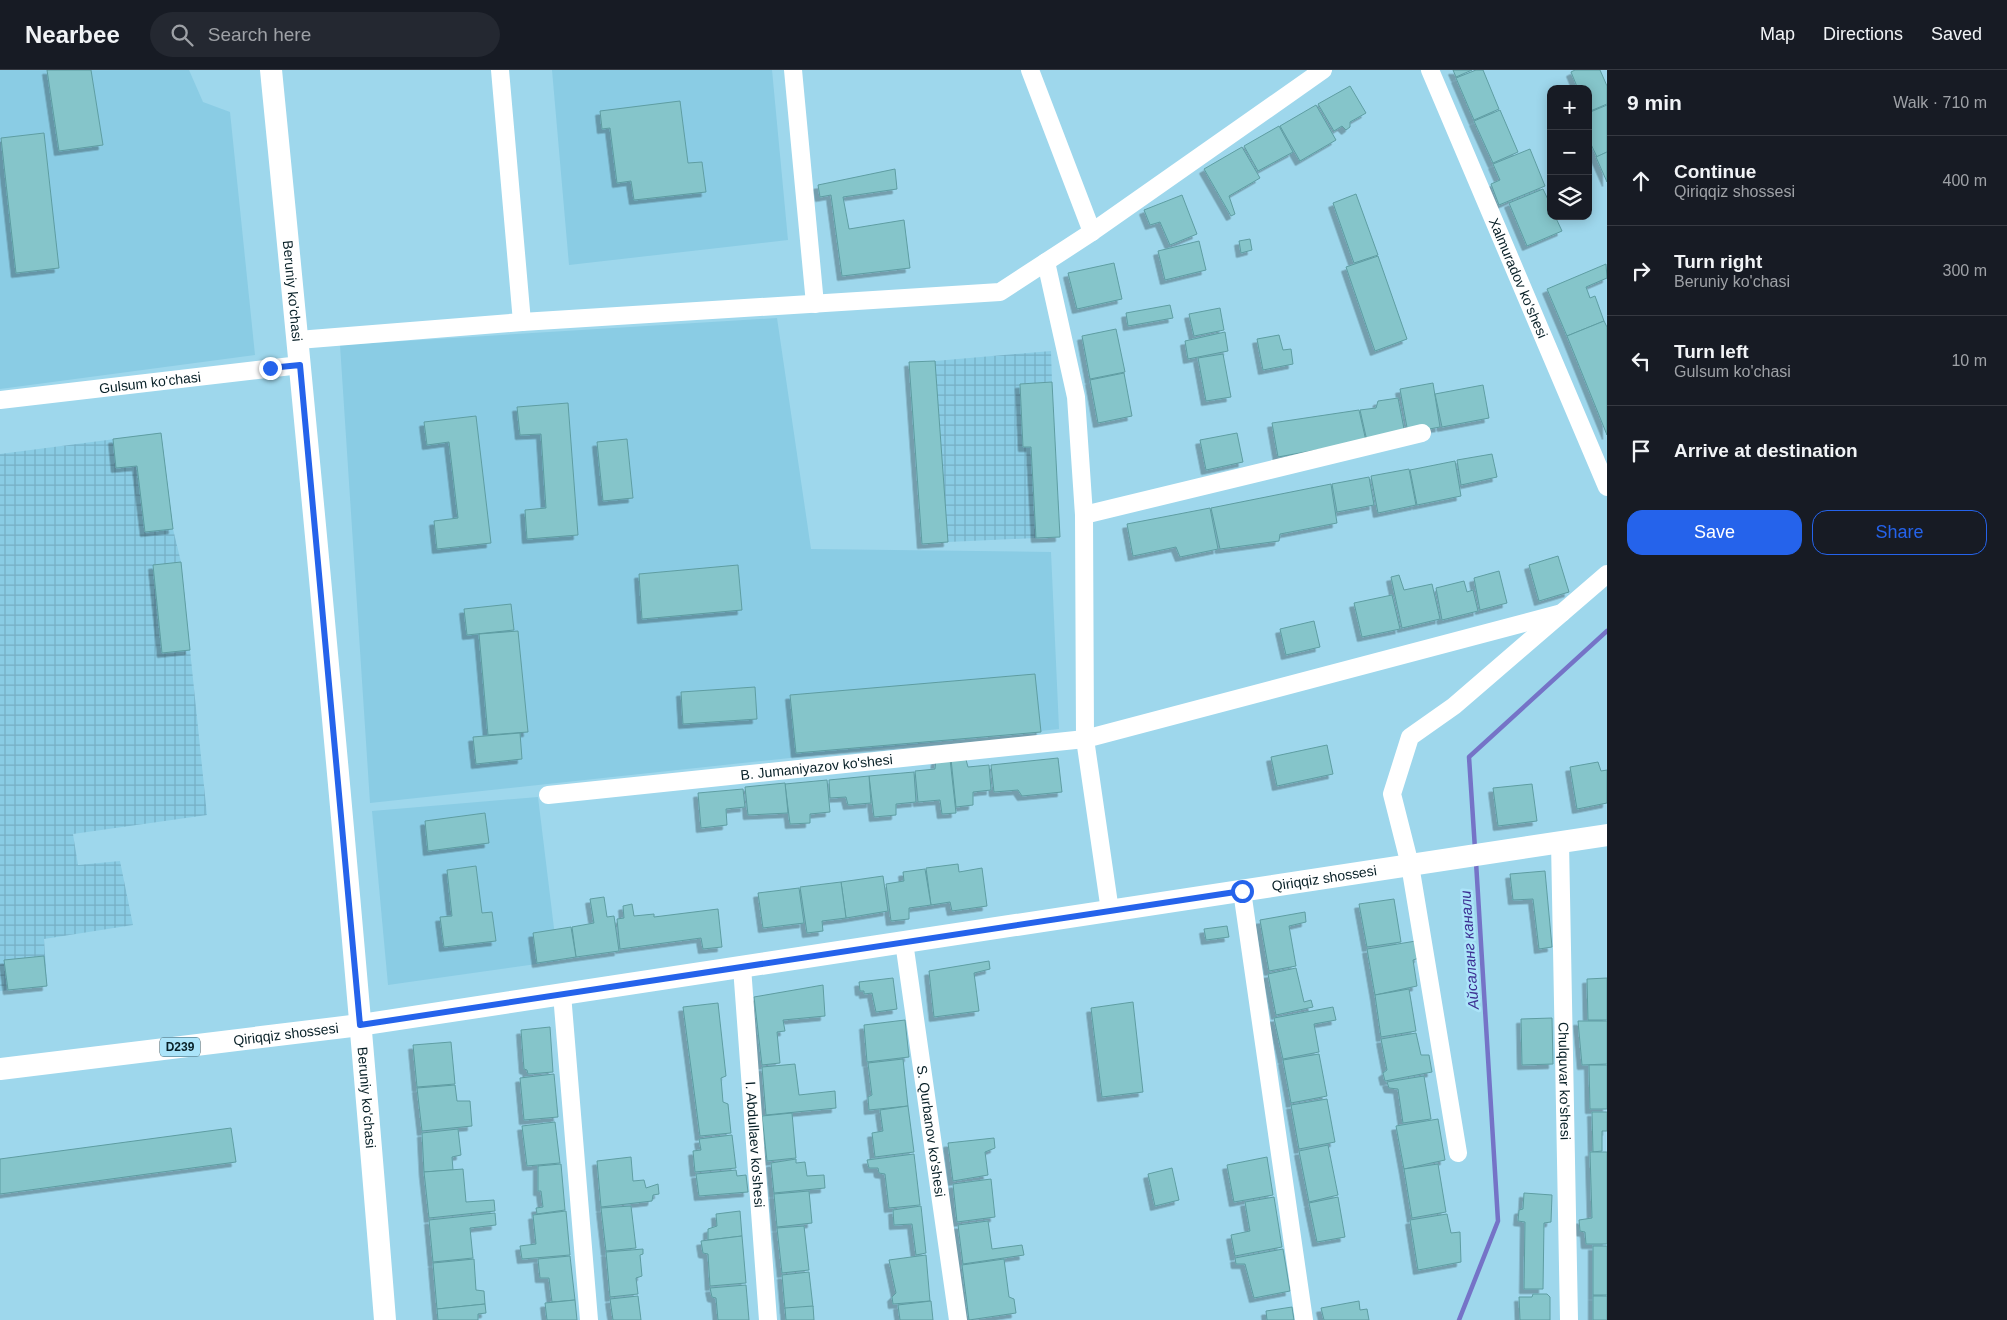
<!DOCTYPE html>
<html lang="en">
<head>
<meta charset="utf-8">
<style>
  :root { --surface:#171b24; --page:#242831; --text:#f1f3f6; --muted:#9ea1a6; --line:#363941; --accent:#2563eb }
  body { margin:0; font-family:Helvetica,sans-serif; background:var(--page); color:var(--text) }
  .controls { position:absolute; right:15px; top:15px; display:grid; overflow:hidden; border-radius:10px; box-shadow:0 2px 12px #0003 }
  .controls button { width:45px; height:45px; display:grid; place-items:center; padding:0; border:0; border-bottom:1px solid var(--line); background:var(--surface); color:var(--text); font:25px sans-serif }
  .stop { position:absolute; width:15px; height:15px; margin:-11px; border:4px solid #2563eb; border-radius:50%; background:#fff }
  .stop.end { background:#2563eb; border-color:#fff; box-shadow:0 1px 5px #0008 }
  .list { margin:0; padding:0; list-style:none }
  h2 { display:flex; justify-content:space-between; align-items:center; height:65px; margin:0; padding:0 20px; font-size:21px }
  h2 small { font-size:16px; font-weight:400; color:var(--muted) }
  .list li { display:grid; grid-template-columns:32px 1fr auto; gap:15px; align-items:center; box-sizing:border-box; height:90px; padding:0 20px; border-top:1px solid var(--line) }
  .list b { display:block; font-size:19px; white-space:nowrap }
  .list p { margin:0; font-size:16px; white-space:nowrap; color:var(--muted) }
  .list em { font-size:16px; font-style:normal; color:var(--muted) }
  .actions { display:flex; gap:10px; padding:15px 20px }
  .actions a { flex:1; padding:11px 0; border:1px solid var(--accent); border-radius:15px; text-align:center; font-size:18px; color:var(--accent) }
  .actions .main { background:var(--accent); color:#fff }
  .icon { flex:none; width:28px; height:28px; fill:none; stroke:currentColor; stroke-width:2; stroke-linecap:round; stroke-linejoin:round }
  .map { position:relative; flex:none; width:1607px; height:1250px; overflow:hidden }
  header { display:flex; align-items:center; gap:30px; box-sizing:border-box; height:70px; padding:0 25px; background:var(--surface); border-bottom:1px solid var(--line) }
  header strong { font-size:24px }
  nav { display:flex; gap:28px; margin-inline-start:auto; font-size:18px }
  .search { width:350px; height:45px; background:var(--page); display:flex; align-items:center; gap:12px; box-sizing:border-box; padding:0 18px; border-radius:28px; color:var(--muted); font-size:19px }
  main { display:flex }
  aside { flex:1; background:var(--surface) }
  .map>svg:first-child { display:block }
  .built { fill:#8acce4 }
  .industrial { fill:url(#industrial-grid) }
  .lines { fill:none; stroke-linecap:round; stroke-linejoin:round }
  .stream { stroke:#7573c7; stroke-width:4.5 }
  .building { fill:#85c5ca; stroke:#5e9da2; filter:url(#shadow) }
  .minor { stroke:#fff; stroke-width:18 }
  .major { stroke:#fff; stroke-width:22 }
  .route { stroke:#2563eb; stroke-width:6 }
  .labels { text-anchor:middle; dominant-baseline:central; stroke-width:5; stroke-linejoin:round; paint-order:stroke }
  .shield { fill:#abe4f9; stroke:#395b66; stroke-width:1 }
  .shield-label { font-size:12px; font-weight:bold; fill:#082027 }
  .street-label { font-size:14px; fill:#082027; stroke:#abe4f9 }
  .water-label { font-size:15px; font-style:italic; fill:#3c2f92; stroke:#abe4f9 }
</style>
</head>
<body>
<header>
<strong>Nearbee</strong>
<div class="search"><svg class="icon" aria-label="search" viewBox="0 0 24 24"><circle cx="10" cy="10" r="6"/><path d="M15 15l6 6"/></svg>Search here</div>
<nav><a>Map</a><a>Directions</a><a>Saved</a></nav>
</header>
<main>
<div class="map">
<svg width="1607" height="1250" viewBox="0 0 1607 1250">
  <defs>
    <pattern id="industrial-grid" width="8" height="8" patternUnits="userSpaceOnUse" patternTransform="scale(1.25)"><rect width="8" height="8" fill="#8acce4"/><path d="M0 4h8M4 0v8" fill="none" stroke="#76afc4"/></pattern>
    <filter id="shadow"><feDropShadow dx="-4.5" dy="4.5" stdDeviation="0" flood-color="#0004"/></filter>
  </defs>
  <rect width="100%" height="100%" fill="#9ed7ec"/>
  <g class="built">
    <polygon points="0,0 189,0 203,32 230,42 255,285 0,319"/>
    <polygon points="552,0 772,0 788,170 569,195"/>
    <polygon points="777,248 811,479 1051,482 1059,659 370,733 340,275"/>
    <polygon points="538,727 558,891 388,915 372,741"/>
  </g>
  <g class="industrial">
    <polygon points="1051,281 1052,312 1020,314 1023,377 1031,377 1036,468 948,472 935,291"/>
    <polygon points="161,363 173,459 181,492 207,745 73,764 78,795 120,791 133,855 44,869 47,916 0,921 0,384"/>
  </g>
  <g class="lines">
    <g class="stream">
      <polyline points="1475,779 1469,687 1607,561"/>
      <polyline points="1459,1250 1498,1151 1476,792"/>
    </g>
  </g>
  <g class="building">
    <polygon points="47,0 91,0 103,75 59,81"/>
    <polygon points="1453,0 1472,0 1456,7"/>
    <polygon points="1476,0 1483,0 1499,39 1474,50 1456,8"/>
    <polygon points="1575,0 1600,0 1607,16 1607,34 1588,42 1588,19 1578,19 1571,2"/>
    <polygon points="1350,16 1366,43 1350,52 1350,57 1346,60 1342,56 1334,61 1318,34"/>
    <polygon points="680,31 688,93 702,92 706,122 634,130 631,111 617,113 610,58 602,59 600,41"/>
    <polygon points="1316,35 1336,70 1300,91 1280,56"/>
    <polygon points="1607,35 1607,82 1597,87 1588,68 1588,43"/>
    <polygon points="1500,40 1518,82 1493,93 1474,51"/>
    <polygon points="1279,56 1293,82 1258,101 1244,76"/>
    <polygon points="44,63 59,198 16,203 1,68"/>
    <polygon points="1242,77 1260,108 1229,126 1235,144 1231,146 1204,99"/>
    <polygon points="1530,79 1545,116 1499,135 1491,114 1500,110 1493,94"/>
    <polygon points="1607,82 1607,112 1596,87"/>
    <polygon points="895,99 897,119 843,127 849,159 904,150 910,198 842,206 831,125 820,127 818,115"/>
    <polygon points="1543,119 1551,136 1551,146 1555,146 1562,161 1527,176 1509,133"/>
    <polygon points="1356,124 1378,185 1354,193 1333,133"/>
    <polygon points="1182,125 1197,164 1170,175 1160,152 1150,155 1144,140"/>
    <polygon points="1250,169 1252,180 1241,183 1239,171"/>
    <polygon points="1199,171 1206,200 1165,210 1158,181"/>
    <polygon points="1378,186 1407,269 1375,281 1346,197"/>
    <polygon points="1114,193 1122,229 1077,239 1068,203"/>
    <polygon points="1606,194 1607,208 1586,217 1590,228 1595,226 1604,251 1567,266 1547,219"/>
    <polygon points="1170,235 1173,248 1128,256 1126,243"/>
    <polygon points="1220,238 1224,260 1194,266 1189,244"/>
    <polygon points="1604,251 1607,257 1607,365 1567,266"/>
    <polygon points="1116,259 1125,302 1090,309 1082,266"/>
    <polygon points="1225,262 1228,281 1188,289 1185,271"/>
    <polygon points="1279,265 1283,280 1291,279 1293,294 1263,300 1257,269"/>
    <polygon points="1223,284 1231,327 1206,331 1198,288"/>
    <polygon points="935,291 948,472 922,474 909,292"/>
    <polygon points="1124,303 1132,346 1098,353 1090,310"/>
    <polygon points="1052,312 1060,467 1036,468 1031,377 1023,377 1020,314"/>
    <polygon points="1433,313 1440,357 1408,363 1400,319"/>
    <polygon points="1483,315 1489,348 1442,357 1435,324"/>
    <polygon points="1398,328 1405,364 1367,371 1360,340 1376,338 1378,331"/>
    <polygon points="568,333 578,465 527,469 525,440 546,438 541,364 520,365 517,337"/>
    <polygon points="1359,340 1366,371 1278,387 1272,353"/>
    <polygon points="476,346 491,473 437,479 434,451 458,448 449,372 427,375 424,352"/>
    <polygon points="161,363 173,459 145,462 137,396 116,398 113,369"/>
    <polygon points="1237,363 1243,392 1206,400 1200,370"/>
    <polygon points="627,369 633,428 603,431 597,372"/>
    <polygon points="1492,384 1497,407 1461,415 1457,390"/>
    <polygon points="1455,391 1461,426 1417,435 1410,400"/>
    <polygon points="1409,399 1416,435 1378,443 1371,406"/>
    <polygon points="1369,407 1374,435 1337,442 1332,414"/>
    <polygon points="1331,414 1337,453 1280,464 1279,471 1220,479 1211,438"/>
    <polygon points="1210,438 1218,479 1180,487 1176,477 1133,486 1127,454"/>
    <polygon points="1558,486 1569,522 1539,531 1529,495"/>
    <polygon points="181,492 190,580 162,583 153,495"/>
    <polygon points="738,495 742,540 642,549 639,504"/>
    <polygon points="1499,501 1507,533 1480,540 1474,508"/>
    <polygon points="1399,505 1404,520 1432,514 1440,549 1402,558 1391,507"/>
    <polygon points="1464,511 1467,522 1473,520 1478,541 1442,550 1436,518"/>
    <polygon points="1392,525 1400,559 1362,567 1354,533"/>
    <polygon points="511,534 514,560 467,565 464,539"/>
    <polygon points="1314,551 1320,577 1286,585 1280,559"/>
    <polygon points="518,561 528,662 488,665 479,564"/>
    <polygon points="1035,604 1041,662 796,683 790,625"/>
    <polygon points="755,617 757,649 683,654 681,622"/>
    <polygon points="520,663 522,689 476,694 473,667"/>
    <polygon points="1327,675 1333,704 1277,716 1271,687"/>
    <polygon points="965,686 968,697 989,695 991,720 973,722 973,735 956,737 951,689"/>
    <polygon points="1058,688 1062,722 1022,726 1018,720 994,722 991,695"/>
    <polygon points="950,689 956,743 942,744 940,730 918,732 915,701 935,699 936,690"/>
    <polygon points="1598,692 1601,701 1607,700 1607,733 1577,739 1570,697"/>
    <polygon points="914,702 916,732 896,734 896,745 874,747 869,706"/>
    <polygon points="869,706 871,733 848,735 846,727 830,728 829,710"/>
    <polygon points="827,710 830,742 810,744 810,753 790,754 785,714"/>
    <polygon points="785,713 788,743 748,745 745,717"/>
    <polygon points="1532,714 1537,751 1498,756 1493,718"/>
    <polygon points="743,719 745,737 726,739 727,755 701,758 698,723"/>
    <polygon points="485,743 489,773 428,781 425,751"/>
    <polygon points="958,794 959,802 982,798 987,836 952,841 950,832 931,835 926,798"/>
    <polygon points="476,796 482,843 492,842 496,871 444,877 440,847 452,846 447,800"/>
    <polygon points="925,799 931,835 909,838 909,849 891,851 886,814 904,811 903,802"/>
    <polygon points="1545,801 1552,877 1539,879 1533,829 1513,830 1510,804"/>
    <polygon points="883,806 888,841 846,848 841,812"/>
    <polygon points="841,812 846,848 822,851 823,861 807,863 800,817"/>
    <polygon points="799,818 804,853 763,858 758,823"/>
    <polygon points="604,827 607,847 614,846 619,881 576,887 572,857 594,853 590,829"/>
    <polygon points="1394,829 1401,872 1367,877 1359,834"/>
    <polygon points="632,834 634,846 654,844 654,847 718,839 722,877 703,879 701,868 620,879 617,849 624,848 623,836"/>
    <polygon points="1305,842 1306,852 1289,856 1296,896 1269,901 1260,850"/>
    <polygon points="1227,856 1229,867 1206,870 1204,859"/>
    <polygon points="571,857 576,887 537,893 533,863"/>
    <polygon points="1416,871 1419,888 1413,890 1417,916 1375,925 1367,879"/>
    <polygon points="44,886 47,916 8,920 4,890"/>
    <polygon points="989,891 990,899 974,903 979,941 934,947 929,901"/>
    <polygon points="1296,898 1304,932 1311,930 1313,937 1276,945 1268,904"/>
    <polygon points="893,908 897,939 876,942 872,923 864,924 864,921 860,921 859,912"/>
    <polygon points="1607,908 1607,950 1588,950 1587,909"/>
    <polygon points="823,915 825,946 783,950 785,961 777,962 780,993 762,995 754,927"/>
    <polygon points="1409,919 1416,961 1381,967 1375,925"/>
    <polygon points="1133,932 1143,1022 1102,1027 1091,938"/>
    <polygon points="718,933 726,1006 721,1008 723,1032 728,1034 731,1063 700,1066 683,937"/>
    <polygon points="1333,937 1336,950 1314,954 1319,982 1283,989 1274,948"/>
    <polygon points="1552,948 1553,994 1522,995 1521,949"/>
    <polygon points="905,950 909,987 867,992 864,955"/>
    <polygon points="1578,951 1607,951 1607,994 1582,995"/>
    <polygon points="550,957 553,1002 528,1004 527,1000 524,999 521,960"/>
    <polygon points="1416,963 1421,985 1429,985 1432,1002 1385,1011 1383,1003 1387,1000 1381,969"/>
    <polygon points="451,972 455,1014 417,1017 413,975"/>
    <polygon points="1319,984 1327,1026 1291,1033 1283,990"/>
    <polygon points="903,989 908,1036 869,1040 868,1027 872,1025 868,993"/>
    <polygon points="795,994 799,1025 835,1021 836,1038 766,1045 762,997"/>
    <polygon points="1589,995 1607,995 1607,1039 1590,1039"/>
    <polygon points="554,1004 558,1047 524,1050 520,1008"/>
    <polygon points="1424,1006 1431,1049 1403,1053 1398,1019 1389,1018 1387,1012"/>
    <polygon points="455,1015 457,1031 470,1031 472,1056 422,1061 417,1018"/>
    <polygon points="1327,1029 1335,1072 1299,1079 1291,1035"/>
    <polygon points="908,1036 914,1082 875,1087 872,1063 883,1061 880,1040"/>
    <polygon points="1592,1042 1607,1042 1607,1061 1602,1061 1602,1081 1593,1082"/>
    <polygon points="792,1043 796,1088 767,1091 762,1046"/>
    <polygon points="1438,1049 1445,1090 1404,1099 1396,1056"/>
    <polygon points="555,1052 560,1093 527,1096 522,1056"/>
    <polygon points="231,1058 236,1092 0,1124 0,1089"/>
    <polygon points="458,1059 461,1085 452,1087 453,1100 424,1102 422,1063"/>
    <polygon points="732,1065 736,1098 695,1102 693,1081 701,1080 699,1069"/>
    <polygon points="994,1068 995,1078 985,1082 988,1105 953,1111 948,1073"/>
    <polygon points="1328,1075 1338,1125 1309,1132 1299,1081"/>
    <polygon points="1590,1082 1607,1082 1607,1174 1586,1174 1585,1162 1580,1161 1579,1150 1592,1148"/>
    <polygon points="914,1084 920,1135 889,1138 885,1104 879,1103 878,1098 869,1098 867,1090"/>
    <polygon points="631,1087 633,1111 644,1110 646,1118 658,1114 659,1124 653,1125 652,1131 601,1137 597,1091"/>
    <polygon points="1267,1087 1273,1125 1234,1132 1227,1095"/>
    <polygon points="796,1089 796,1093 805,1092 807,1106 824,1105 825,1118 774,1123 771,1093"/>
    <polygon points="561,1094 565,1140 537,1144 536,1138 543,1137 541,1121 538,1121 538,1096"/>
    <polygon points="1438,1094 1446,1142 1412,1148 1404,1099"/>
    <polygon points="1172,1098 1179,1130 1155,1136 1148,1104"/>
    <polygon points="463,1099 466,1132 494,1130 495,1141 429,1148 424,1102"/>
    <polygon points="736,1100 737,1106 746,1105 748,1122 699,1126 696,1104"/>
    <polygon points="991,1109 995,1147 957,1152 953,1114"/>
    <polygon points="809,1121 812,1153 777,1157 774,1124"/>
    <polygon points="1524,1123 1552,1125 1551,1152 1544,1153 1543,1219 1524,1219 1525,1152 1518,1151 1519,1140 1523,1139"/>
    <polygon points="1274,1127 1282,1177 1235,1186 1231,1165 1250,1161 1245,1132"/>
    <polygon points="1338,1127 1345,1167 1317,1172 1309,1133"/>
    <polygon points="631,1136 636,1178 606,1181 601,1138"/>
    <polygon points="921,1136 926,1183 916,1185 912,1154 894,1155 893,1140"/>
    <polygon points="566,1141 570,1185 522,1189 520,1176 536,1174 533,1145"/>
    <polygon points="740,1141 742,1166 708,1170 708,1159 717,1156 716,1144"/>
    <polygon points="495,1143 496,1155 470,1158 473,1188 433,1192 429,1150"/>
    <polygon points="1447,1144 1451,1163 1460,1162 1461,1192 1418,1200 1410,1150"/>
    <polygon points="988,1151 992,1179 1022,1175 1024,1185 963,1194 958,1155"/>
    <polygon points="804,1156 809,1200 782,1203 777,1158"/>
    <polygon points="742,1166 746,1213 710,1216 708,1184 703,1183 701,1171"/>
    <rect x="1593" y="1176" width="14" height="49"/>
    <polygon points="643,1179 643,1184 640,1185 642,1206 636,1208 638,1224 610,1227 606,1182"/>
    <polygon points="1283,1179 1290,1221 1254,1228 1245,1194 1236,1194 1235,1188"/>
    <polygon points="926,1185 930,1231 893,1234 892,1227 896,1223 889,1190"/>
    <polygon points="570,1186 575,1230 552,1232 549,1208 540,1208 538,1189"/>
    <polygon points="474,1189 476,1220 484,1221 485,1234 437,1239 433,1193"/>
    <polygon points="1004,1189 1009,1227 1014,1229 1016,1243 969,1250 962,1195"/>
    <polygon points="809,1202 813,1237 785,1239 782,1205"/>
    <polygon points="746,1215 749,1250 718,1250 716,1228 712,1227 710,1218"/>
    <polygon points="1533,1224 1547,1224 1550,1227 1550,1250 1520,1250 1519,1227 1532,1227"/>
    <polygon points="638,1226 641,1250 613,1250 610,1229"/>
    <rect x="1593" y="1226" width="14" height="24"/>
    <polygon points="575,1230 577,1250 547,1250 545,1233"/>
    <polygon points="931,1231 933,1250 900,1250 898,1235"/>
    <polygon points="1359,1231 1360,1240 1367,1239 1369,1250 1324,1250 1321,1238"/>
    <polygon points="485,1234 486,1243 478,1244 478,1250 438,1250 437,1239"/>
    <polygon points="813,1236 814,1250 786,1250 785,1238"/>
    <polygon points="1292,1237 1294,1250 1267,1250 1266,1241"/>
  </g>
  <g class="lines">
    <g class="minor">
      <polyline points="500,0 522,252"/>
      <polyline points="793,0 815,234"/>
      <polyline points="1030,0 1092,162"/>
      <path id="s1" d="M1430 0 1607 417"/>
      <polyline points="1046,192 1076,327 1084,445 1085,669 1110,841"/>
      <polyline points="298,270 522,252 1000,222 1092,162 1323,0"/>
      <path id="s2" d="M0 330 300 295"/>
      <polyline points="1084,445 1422,363"/>
      <path id="s3" d="M548 725 1085 669 1562 543"/>
      <path id="s4" d="M1560 772 1569 1250"/>
      <polyline points="1242,821 1304,1250"/>
      <path id="s5" d="M904 872 958 1250"/>
      <path id="s6" d="M742 897 768 1250"/>
      <polyline points="562,924 589,1250"/>
      <polyline points="1458,1083 1410,795 1392,724 1410,667 1454,636 1607,504"/>
    </g>
    <g class="major">
      <path id="s7" d="M271 0C312 416 352 833 385 1250"/>
      <path id="s8" d="M0 999 360 955 1607 765"/>
    </g>
  </g>
  <g class="lines">
    <polyline class="route" points="270,298 300,295 360,955 1242,821"/>
  </g>
  <g class="labels">
    <rect class="shield" x="160" y="967.5" width="40" height="19" rx="4"/>
    <g class="shield-label">
      <text x="180" y="977">D239</text>
    </g>
    <g class="street-label">
      <text stroke="none"><textPath href="#s1" startOffset="226">Xalmuradov ko'shesi</textPath></text>
      <text stroke="none"><textPath href="#s7" startOffset="222">Beruniy ko'chasi</textPath></text>
      <text stroke="none"><textPath href="#s2" startOffset="151">Gulsum ko'chasi</textPath></text>
      <text stroke="none"><textPath href="#s3" startOffset="270">B. Jumaniyazov ko'shesi</textPath></text>
      <text stroke="none"><textPath href="#s8" startOffset="1338">Qiriqqiz shossesi</textPath></text>
      <text stroke="none"><textPath href="#s8" startOffset="288">Qiriqqiz shossesi</textPath></text>
      <text stroke="none"><textPath href="#s4" startOffset="239">Chulquvar ko'shesi</textPath></text>
      <text stroke="none"><textPath href="#s7" startOffset="1032">Beruniy ko'chasi</textPath></text>
      <text stroke="none"><textPath href="#s5" startOffset="191">S. Qurbanov ko'shesi</textPath></text>
      <text stroke="none"><textPath href="#s6" startOffset="178">I. Abdullaev ko'shesi</textPath></text>
    </g>
    <g class="water-label">
      <text transform="translate(1469 880) rotate(-94)">Айсаланг канали</text>
    </g>
  </g>
</svg>
<div class="controls">
<button>+</button>
<button>−</button>
<button><svg class="icon" aria-label="layers" viewBox="0 0 24 24"><path d="M12 4l9 5-9 5-9-5zM3 14l9 5 9-5"/></svg></button>
</div>
<div class="stop" style="left:1242px;top:821px"></div>
<div class="stop end" style="left:270px;top:298px"></div>
</div>
<aside>
<h2>9 min<small>Walk · 710 m</small></h2>
<ul class="list">
<li><svg class="icon" aria-label="ahead" viewBox="0 0 24 24"><path d="M12 20V5M6 11l6-6 6 6"/></svg><div><b>Continue</b><p>Qiriqqiz shossesi</p></div><em>400 m</em></li>
<li><svg class="icon" aria-label="right" viewBox="0 0 24 24"><path d="M7 20v-9h11M14 6l5 5-5 5"/></svg><div><b>Turn right</b><p>Beruniy ko'chasi</p></div><em>300 m</em></li>
<li><svg class="icon" aria-label="left" viewBox="0 0 24 24"><path d="M17 20v-9H6M10 6l-5 5 5 5"/></svg><div><b>Turn left</b><p>Gulsum ko'chasi</p></div><em>10 m</em></li>
<li><svg class="icon" aria-label="arrive" viewBox="0 0 24 24"><path d="M6 21V4h12l-3 4 3 4H6"/></svg><div><b>Arrive at destination</b></div></li>
</ul>
<div class="actions"><a class="main">Save</a><a>Share</a></div>
</aside>
</main>
</body>
</html>
